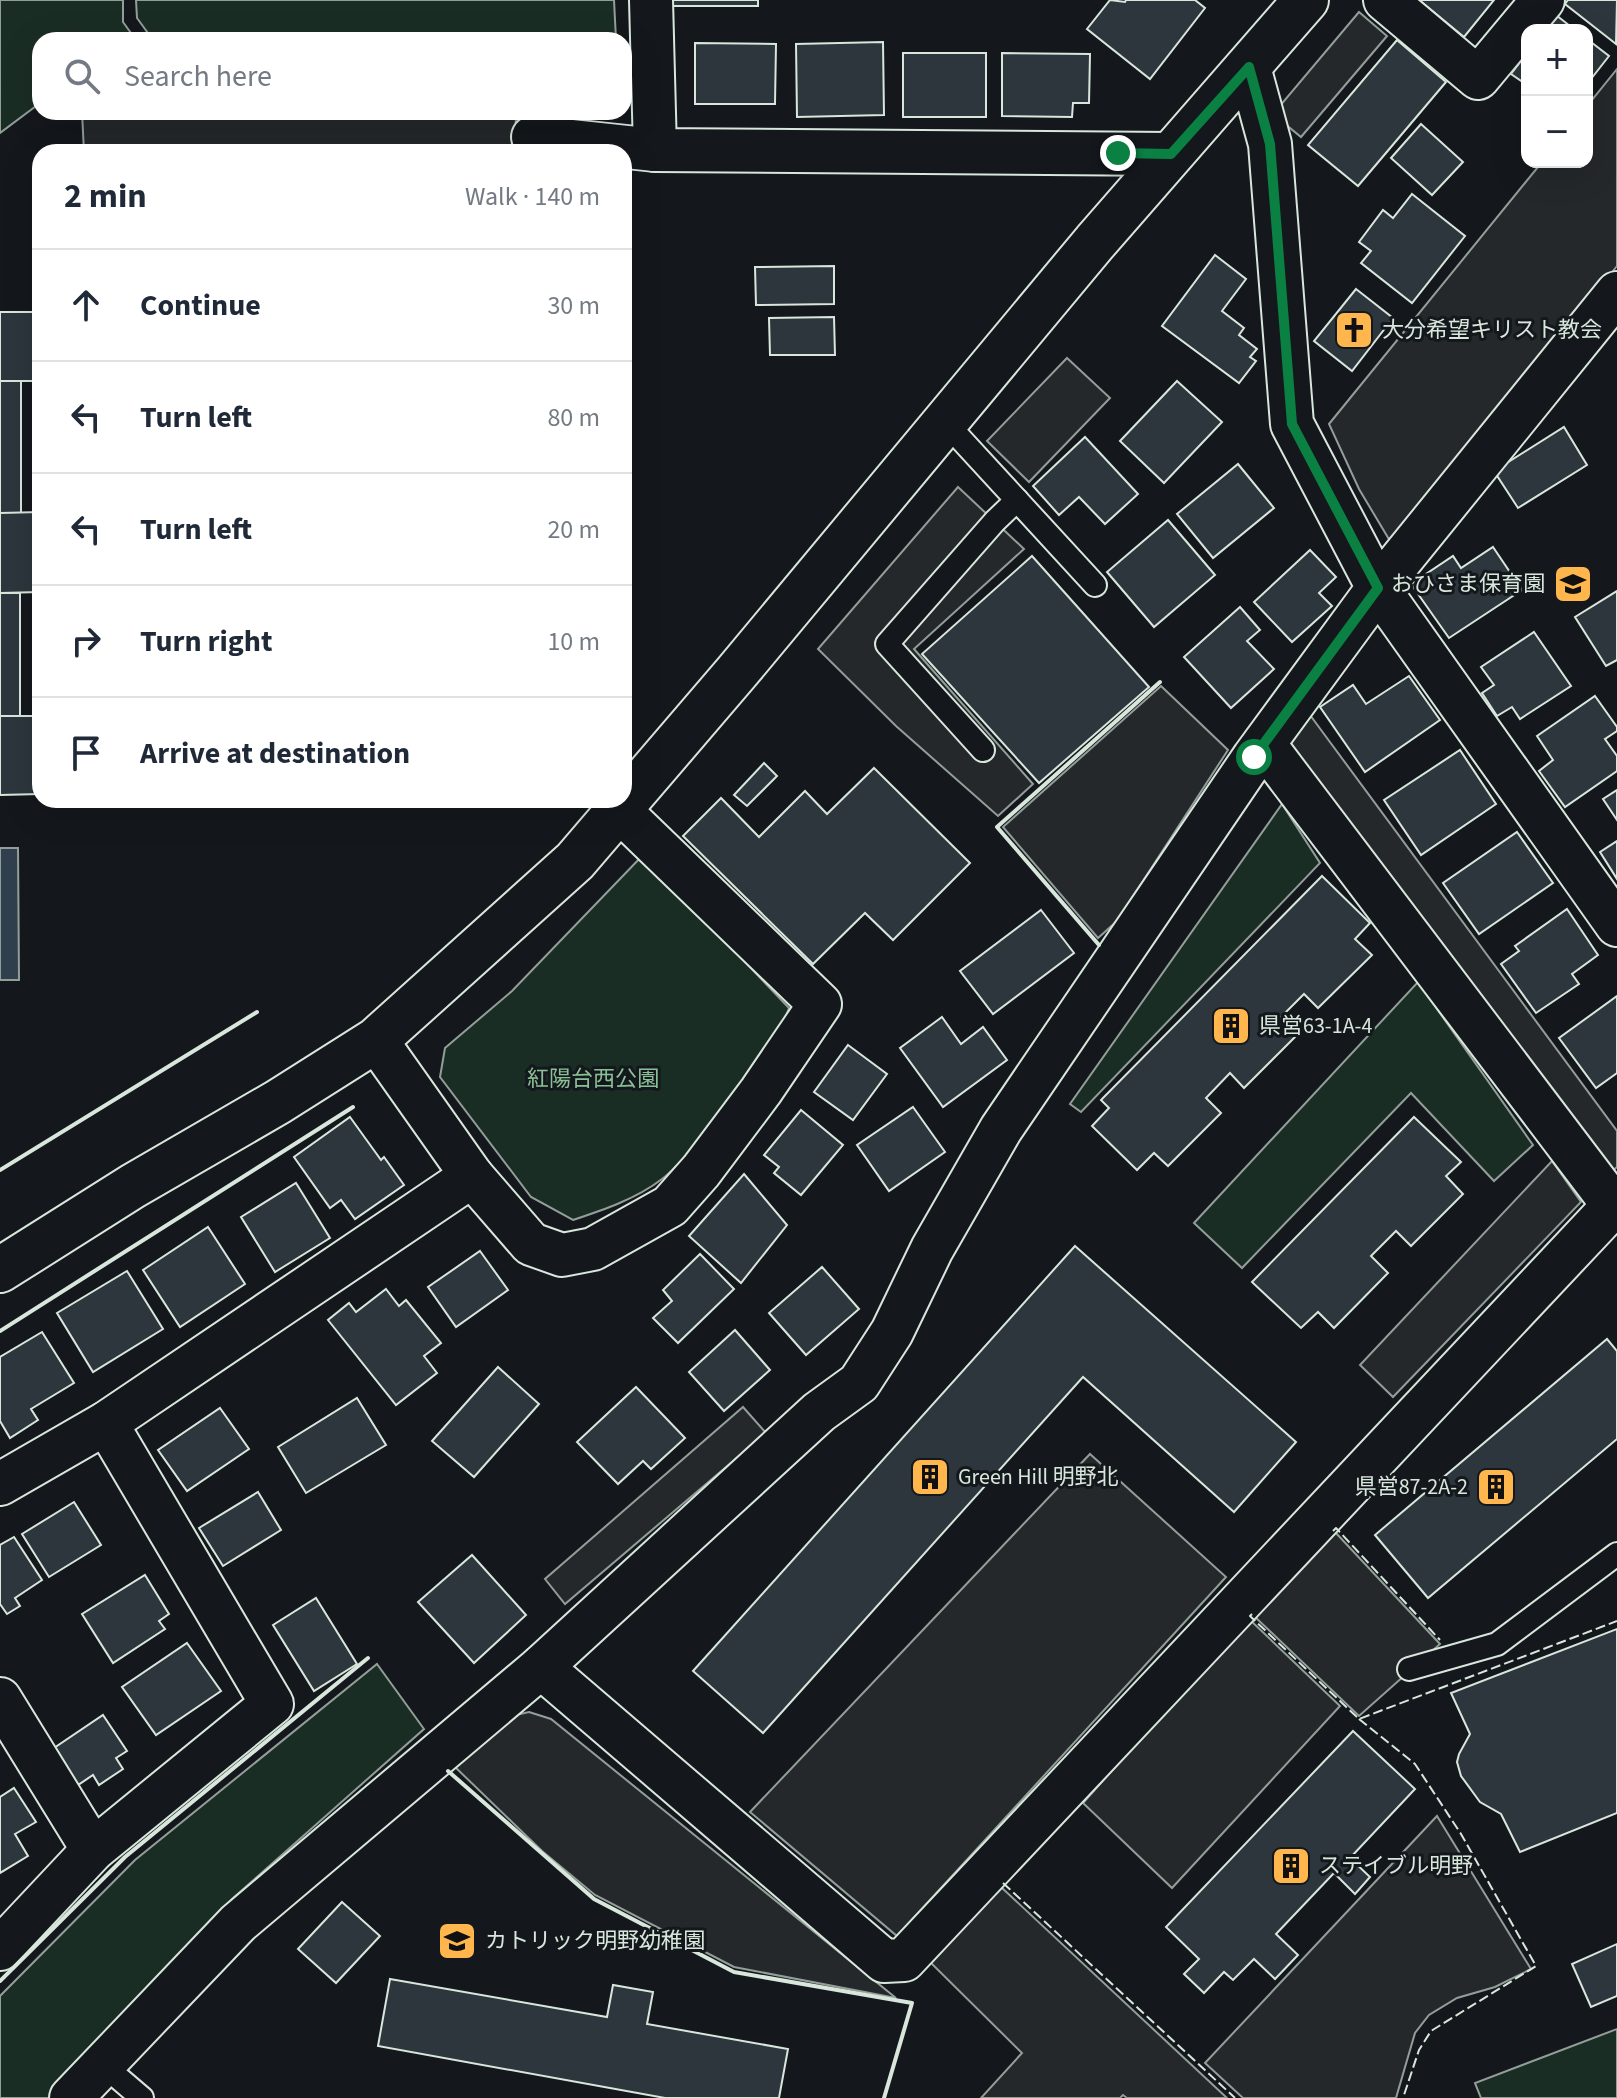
<!DOCTYPE html>
<html lang="en">
<head>
<meta charset="utf-8">
<style>
  :root { --surface:#fff; --page:#f2f2f3; --text:#1f2937; --muted:#747a83; --line:#e0e1e3 }
  body { margin:0; font-family:"Source Sans 3","Noto Sans JP",sans-serif; background:var(--page); color:var(--text) }
  .controls { position:absolute; right:24px; top:24px; display:grid; overflow:hidden; border-radius:16px; box-shadow:0 8px 32px #0002 }
  .controls button { width:72px; height:72px; display:grid; place-items:center; padding:0; border:0; border-bottom:2px solid var(--line); background:var(--surface); color:var(--text); font:40px sans-serif }
  .stop { position:absolute; width:24px; height:24px; margin:-18px; border:6px solid #0b8043; border-radius:50%; background:#fff }
  .stop.end { background:#0b8043; border-color:#fff; box-shadow:0 2px 8px #0008 }
  .list { margin:0; padding:0; list-style:none }
  h2 { display:flex; justify-content:space-between; align-items:center; height:104px; margin:0; padding:0 32px; font-size:34px }
  h2 small { font-size:26px; font-weight:400; color:var(--muted) }
  .list li { display:grid; grid-template-columns:52px 1fr auto; gap:24px; align-items:center; box-sizing:border-box; height:112px; padding:0 32px; border-top:2px solid var(--line) }
  .list b { display:block; font-size:30px; white-space:nowrap }
  .list em { font-size:26px; font-style:normal; color:var(--muted) }
  .icon { flex:none; width:44px; height:44px; fill:none; stroke:currentColor; stroke-width:2; stroke-linecap:round; stroke-linejoin:round }
  .map { position:relative; flex:none; width:1617px; height:2098px; overflow:hidden }
  .search { position:absolute; background:var(--surface); box-shadow:0 8px 32px #0002; left:32px; top:32px; width:600px; height:88px; display:flex; align-items:center; gap:20px; box-sizing:border-box; padding:0 28px; border-radius:24px; color:var(--muted); font-size:30px }
  .panel { position:absolute; background:var(--surface); box-shadow:0 8px 32px #0002; left:32px; top:144px; width:600px; height:664px; border-radius:24px }
  .map>svg:first-child { display:block }
  .green { fill:#1a2d24; stroke:#939e99; stroke-width:2 }
  .parking { fill:#24282b; stroke:#939e99; stroke-width:2 }
  .water { fill:#2f3f4d; stroke:#939e99; stroke-width:2 }
  .building { fill:#2c363c; stroke:#d8e6dc; stroke-width:2 }
  .lines { fill:none; stroke-linecap:round; stroke-linejoin:round }
  .lane-casing { stroke:#d8e6dc; stroke-width:26 }
  .street-casing { stroke:#d8e6dc; stroke-width:46 }
  .secondary-casing { stroke:#d8e6dc; stroke-width:48 }
  .lane { stroke:#14181c; stroke-width:22 }
  .street { stroke:#14181c; stroke-width:42 }
  .secondary { stroke:#14181c; stroke-width:44 }
  .fence { stroke:#d8e6dc; stroke-width:2; stroke-dasharray:10 4; stroke-linecap:butt }
  .wall { stroke:#d8e6dc; stroke-width:4 }
  .route { stroke:#0b8043; stroke-width:10 }
  .labels { text-anchor:middle; dominant-baseline:central; stroke-width:6; stroke-linejoin:round; paint-order:stroke }
  .poi-label { font-size:22px; fill:#d8e6dc; stroke:#14181c; text-anchor:start }
  .park-label { font-size:22px; fill:#8ac095; stroke:#14181c }
</style>
</head>
<body>
<div class="map">
<svg width="1617" height="2098" viewBox="0 0 1617 2098">
  <rect width="100%" height="100%" fill="#14181c"/>
  <g class="green">
    <polygon points="0,0 123,0 123,22 136,40 40,40 40,103 0,133"/>
    <polygon points="136,0 614,0 616,40 153,40 137,18"/>
    <polygon points="1282,804 1320,863 1081,1112 1070,1104"/>
    <path d="M643 855 789 1008C777 1046 694 1154 662 1179 636 1199 603 1210 573 1220L531 1197 440 1077 445 1048 512 991Z"/>
    <polygon points="1418,982 1533,1145 1494,1181 1411,1093 1242,1268 1194,1223"/>
    <polygon points="377,1664 424,1729 232,1899 50,2098 0,2098 0,1996 135,1860"/>
    <polygon points="1617,2029 1617,2098 1481,2098 1475,2083"/>
  </g>
  <g class="parking">
    <polygon points="1359,12 1387,36 1301,137 1273,114"/>
    <polygon points="1617,69 1617,266 1393,546 1359,489 1329,424 1542,162 1587,162 1587,106"/>
    <polygon points="82,112 516,112 515,152 84,152"/>
    <polygon points="1067,358 1110,398 1029,482 987,441"/>
    <polygon points="958,487 1024,549 914,649 1033,784 998,816 896,726 818,649"/>
    <polygon points="1161,686 1228,750 1117,921 1098,938 1003,827"/>
    <polygon points="1310,715 1617,1131 1617,1167 1606,1177 1289,745"/>
    <polygon points="1552,1161 1581,1202 1393,1397 1360,1365"/>
    <polygon points="743,1407 766,1433 565,1604 545,1579"/>
    <polygon points="1090,1454 1226,1577 897,1936 750,1812"/>
    <polygon points="1335,1532 1440,1644 1359,1716 1254,1616"/>
    <polygon points="1248,1618 1340,1706 1172,1888 1083,1803"/>
    <polygon points="529,1712 551,1719 896,1998 734,1967 595,1895 542,1851 454,1766 507,1717"/>
    <polygon points="1437,1816 1531,1969 1495,1987 1457,1998 1429,2015 1415,2033 1396,2098 1243,2098 1205,2063"/>
    <polygon points="1001,1887 1227,2098 1127,2098 1123,2095 1120,2098 981,2098 1022,2053 931,1963"/>
  </g>
  <polygon class="water" points="18,848 19,980 0,980 0,848"/>
  <g class="building">
    <rect x="671" y="0" width="87" height="6"/>
    <polygon points="1110,0 1125,2 1126,0 1195,0 1205,8 1150,79 1087,29"/>
    <polygon points="1419,0 1494,0 1464,37"/>
    <polygon points="1568,0 1617,0 1616,44 1565,4"/>
    <polygon points="1556,15 1575,30 1545,30"/>
    <polygon points="1587,39 1609,56 1587,84"/>
    <polygon points="1397,40 1446,82 1358,186 1308,145"/>
    <polygon points="883,42 884,115 797,117 796,44"/>
    <polygon points="695,43 776,44 775,104 695,104"/>
    <rect x="903" y="53" width="83" height="64"/>
    <polygon points="1002,53 1090,54 1089,103 1073,103 1072,117 1002,116"/>
    <polygon points="1527,53 1527,85 1511,74"/>
    <polygon points="1421,124 1463,162 1432,195 1391,158"/>
    <polygon points="1412,194 1465,236 1412,303 1361,263 1371,251 1359,242 1383,210 1393,218"/>
    <polygon points="1215,255 1246,279 1222,311 1244,328 1239,335 1257,349 1250,357 1256,361 1239,383 1162,326"/>
    <polygon points="834,266 834,304 756,305 755,267"/>
    <polygon points="1356,289 1393,318 1352,371 1314,341"/>
    <rect x="0" y="312" width="40" height="69"/>
    <polygon points="834,317 835,355 770,355 769,318"/>
    <rect x="0" y="381" width="21" height="132"/>
    <polygon points="1177,381 1222,422 1164,483 1120,441"/>
    <polygon points="1564,427 1587,465 1518,508 1494,471"/>
    <polygon points="1085,437 1138,494 1105,524 1079,497 1059,515 1033,486"/>
    <polygon points="1238,464 1274,508 1213,558 1177,514"/>
    <polygon points="40,512 40,592 0,593 0,513"/>
    <polygon points="1168,520 1215,575 1154,627 1107,572"/>
    <polygon points="1493,547 1522,590 1449,638 1411,584 1453,556 1461,568"/>
    <polygon points="1310,550 1336,577 1319,593 1332,606 1292,642 1254,602"/>
    <polygon points="1032,556 1149,687 1039,783 922,654"/>
    <polygon points="1617,591 1617,660 1606,666 1575,617"/>
    <rect x="0" y="593" width="20" height="123"/>
    <polygon points="1240,607 1260,630 1247,641 1274,669 1231,708 1184,657"/>
    <polygon points="1534,632 1571,686 1520,719 1512,707 1497,716 1482,693 1494,685 1481,667"/>
    <polygon points="1409,676 1440,720 1365,772 1320,707 1353,685 1366,704"/>
    <polygon points="1595,696 1617,727 1617,731 1605,739 1617,756 1617,771 1565,807 1539,771 1553,760 1537,736"/>
    <polygon points="0,716 40,716 40,794 0,795"/>
    <polygon points="1460,750 1496,804 1421,855 1384,800"/>
    <polygon points="764,763 777,776 747,806 734,795"/>
    <polygon points="874,768 970,863 893,940 865,913 813,964 683,836 721,798 759,837 805,791 827,814"/>
    <polygon points="1617,790 1617,820 1603,799"/>
    <polygon points="1517,832 1553,883 1479,934 1443,883"/>
    <polygon points="1617,841 1617,879 1600,852"/>
    <polygon points="1322,876 1370,923 1355,939 1372,955 1318,1008 1304,994 1280,1018 1298,1034 1244,1088 1230,1073 1206,1098 1221,1113 1168,1166 1154,1153 1137,1170 1092,1126 1109,1108 1101,1100"/>
    <polygon points="1567,909 1598,955 1572,974 1579,984 1536,1013 1501,964 1519,951 1515,946"/>
    <polygon points="1041,910 1074,953 993,1014 960,971"/>
    <polygon points="1617,996 1617,1073 1596,1088 1559,1038"/>
    <polygon points="942,1017 961,1044 983,1027 1007,1060 943,1107 900,1048"/>
    <polygon points="848,1045 887,1074 853,1120 814,1092"/>
    <polygon points="913,1107 945,1152 889,1191 857,1145"/>
    <polygon points="801,1110 843,1145 801,1195 774,1173 779,1167 764,1155"/>
    <polygon points="350,1117 381,1160 384,1157 404,1185 355,1219 341,1200 330,1208 294,1157"/>
    <polygon points="1414,1117 1461,1162 1446,1176 1463,1194 1411,1246 1396,1231 1371,1256 1388,1273 1334,1328 1318,1312 1301,1328 1252,1282"/>
    <polygon points="744,1174 787,1225 741,1283 689,1236"/>
    <polygon points="296,1183 330,1238 275,1272 241,1217"/>
    <polygon points="208,1227 245,1284 180,1327 143,1270"/>
    <polygon points="1075,1246 1296,1442 1234,1512 1083,1377 763,1733 693,1671"/>
    <polygon points="480,1251 508,1290 456,1327 428,1287"/>
    <polygon points="700,1254 734,1289 678,1343 653,1318 672,1301 663,1290"/>
    <polygon points="822,1267 859,1309 806,1355 769,1313"/>
    <polygon points="127,1271 163,1329 93,1372 57,1313"/>
    <polygon points="386,1289 399,1306 406,1300 441,1343 424,1356 437,1373 396,1405 328,1320 349,1303 356,1312"/>
    <polygon points="735,1330 770,1370 724,1411 689,1372"/>
    <polygon points="42,1332 74,1383 31,1409 38,1420 10,1438 0,1421 0,1357"/>
    <polygon points="1607,1339 1617,1351 1617,1439 1428,1598 1375,1535"/>
    <polygon points="498,1367 539,1404 474,1477 432,1441"/>
    <polygon points="636,1387 685,1438 651,1469 643,1461 618,1484 577,1442"/>
    <polygon points="357,1398 386,1445 306,1493 278,1447"/>
    <polygon points="220,1408 249,1449 187,1491 158,1450"/>
    <polygon points="258,1492 281,1530 223,1566 199,1528"/>
    <polygon points="74,1502 101,1545 49,1577 22,1534"/>
    <polygon points="14,1537 42,1580 15,1598 20,1606 7,1614 0,1604 0,1545"/>
    <polygon points="472,1555 526,1615 474,1663 418,1602"/>
    <polygon points="145,1575 169,1614 159,1621 165,1629 113,1663 82,1614"/>
    <polygon points="316,1598 357,1664 314,1691 273,1625"/>
    <polygon points="1617,1629 1617,1813 1520,1852 1501,1814 1480,1802 1461,1776 1457,1762 1459,1754 1470,1734 1451,1693"/>
    <polygon points="187,1643 221,1691 156,1735 122,1687"/>
    <polygon points="103,1715 127,1751 116,1758 123,1769 99,1785 93,1775 78,1785 54,1748"/>
    <polygon points="1353,1731 1415,1789 1350,1858 1370,1877 1355,1894 1334,1873 1276,1934 1298,1955 1275,1979 1254,1959 1233,1980 1224,1972 1204,1993 1184,1974 1199,1959 1166,1927"/>
    <polygon points="14,1788 36,1822 15,1834 28,1856 0,1873 0,1797"/>
    <polygon points="342,1902 380,1936 336,1983 298,1949"/>
    <polygon points="1617,1944 1617,1996 1591,2007 1572,1964"/>
    <polygon points="390,1979 607,2017 613,1985 653,1992 647,2024 788,2049 779,2098 665,2098 378,2046"/>
  </g>
  <g class="lines">
    <g class="lane-casing">
      <g id="lane">
        <polyline points="946,423 1095,585"/>
        <polyline points="983,750 887,644 995,521 1017,500"/>
        <polyline points="1409,1669 1497,1644 1617,1554"/>
        <polyline points="101,2063 142,2098"/>
      </g>
    </g>
    <g class="street-casing">
      <g id="street">
        <polyline points="651,0 655,150 1171,154"/>
        <polyline points="1385,0 1478,78 1543,0"/>
        <polyline points="533,137 655,150"/>
        <polyline points="1617,293 1378,588 1617,925"/>
        <polyline points="1264,744 1614,1206"/>
        <polyline points="472,1176 531,1244 562,1255 593,1249 670,1206 701,1171 761,1091 820,1004 619,810"/>
        <polyline points="0,1484 106,1423 472,1176 376,1040"/>
        <polyline points="541,1667 884,1961 904,1960 1617,1202"/>
        <polyline points="0,1699 93,1850"/>
        <polyline points="0,1949 93,1850 272,1704 106,1423"/>
        <polyline points="71,2098 238,1923 541,1667 819,1412 859,1383 892,1332 932,1249 1001,1129 1254,757 1378,588 1292,424 1270,144 1249,67"/>
      </g>
    </g>
    <g class="secondary-casing">
      <polyline id="secondary" points="0,1270 133,1186 278,1102 376,1040 575,861 736,673 1095,242 1306,0"/>
    </g>
    <use href="#lane" class="lane"/>
    <use href="#street" class="street"/>
    <use href="#secondary" class="secondary"/>
    <g class="fence">
      <polyline points="1333,1531 1336,1528 1440,1640"/>
      <polyline points="1252,1614 1250,1616 1359,1719 1617,1621"/>
      <polyline points="1359,1719 1415,1764 1461,1834 1536,1966 1431,2031 1419,2050 1403,2098"/>
      <polyline points="1003,1883 1235,2098"/>
    </g>
    <g class="wall">
      <polyline points="1099,945 997,827 1160,682"/>
      <polyline points="0,1170 257,1012"/>
      <polyline points="0,1331 353,1107"/>
      <polyline points="448,1771 594,1899 734,1972 912,2003 884,2098"/>
      <polyline points="0,1981 125,1857 368,1658"/>
    </g>
  </g>
  <g class="lines">
    <polyline class="route" points="1118,153 1171,154 1249,67 1270,144 1292,424 1378,588 1254,757"/>
  </g>
  <defs>
    <g id="church-square" transform="scale(2)"><rect x="-9" y="-9" width="18" height="18" rx="4" fill="#ffb74d" stroke="#14181c"/><path d="M-1.2-6h2.4v3.5h3.3v2.4h-3.3V6h-2.4V-.1h-3.3v-2.4h3.3Z" fill="#111"/></g>
    <g id="school-square" transform="scale(2)"><rect x="-9" y="-9" width="18" height="18" rx="4" fill="#ffb74d" stroke="#14181c"/><path d="M0-5L7-2L0 1L-7-2ZM-4 1L0 2.5L4 1V4Q0 6-4 4Z" fill="#111"/></g>
    <g id="building-square" transform="scale(2)"><rect x="-9" y="-9" width="18" height="18" rx="4" fill="#ffb74d" stroke="#14181c"/><path d="M-4-6H4V6H1V3H-1V6H-4ZM-2.5-4.3h1.7v1.8h-1.7ZM.8-4.3h1.7v1.8H.8ZM-2.5-1h1.7V.8h-1.7ZM.8-1h1.7V.8H.8Z" fill="#111"/></g>
  </defs>
  <g fill-rule="evenodd">
    <use href="#church-square" x="1354" y="330"/>
    <use href="#school-square" x="1573" y="584"/>
    <use href="#building-square" x="1231" y="1026"/>
    <use href="#building-square" x="930" y="1477"/>
    <use href="#building-square" x="1496" y="1487"/>
    <use href="#building-square" x="1291" y="1866"/>
    <use href="#school-square" x="457" y="1941"/>
  </g>
  <g class="labels">
    <g class="poi-label">
      <text x="1382" y="330">大分希望キリスト教会</text>
      <text x="1545" y="584" text-anchor="end">おひさま保育園</text>
      <text x="1259" y="1026">県営63-1A-4</text>
      <text x="958" y="1477">Green Hill 明野北</text>
      <text x="1468" y="1487" text-anchor="end">県営87-2A-2</text>
      <text x="1319" y="1866">ステイブル明野</text>
      <text x="485" y="1941">カトリック明野幼稚園</text>
    </g>
    <g class="park-label">
      <text x="593" y="1079">紅陽台西公園</text>
    </g>
  </g>
</svg>
<div class="controls">
<button>+</button>
<button>−</button>
</div>
<div class="stop" style="left:1254px;top:757px"></div>
<div class="stop end" style="left:1118px;top:153px"></div>
<div class="search"><svg class="icon" aria-label="search" viewBox="0 0 24 24"><circle cx="10" cy="10" r="6"/><path d="M15 15l6 6"/></svg>Search here</div>
<section class="panel">
<h2>2 min<small>Walk · 140 m</small></h2>
<ul class="list">
<li><svg class="icon" aria-label="ahead" viewBox="0 0 24 24"><path d="M12 20V5M6 11l6-6 6 6"/></svg><div><b>Continue</b></div><em>30 m</em></li>
<li><svg class="icon" aria-label="left" viewBox="0 0 24 24"><path d="M17 20v-9H6M10 6l-5 5 5 5"/></svg><div><b>Turn left</b></div><em>80 m</em></li>
<li><svg class="icon" aria-label="left" viewBox="0 0 24 24"><path d="M17 20v-9H6M10 6l-5 5 5 5"/></svg><div><b>Turn left</b></div><em>20 m</em></li>
<li><svg class="icon" aria-label="right" viewBox="0 0 24 24"><path d="M7 20v-9h11M14 6l5 5-5 5"/></svg><div><b>Turn right</b></div><em>10 m</em></li>
<li><svg class="icon" aria-label="arrive" viewBox="0 0 24 24"><path d="M6 21V4h12l-3 4 3 4H6"/></svg><div><b>Arrive at destination</b></div></li>
</ul>
</section>
</div>
</body>
</html>
